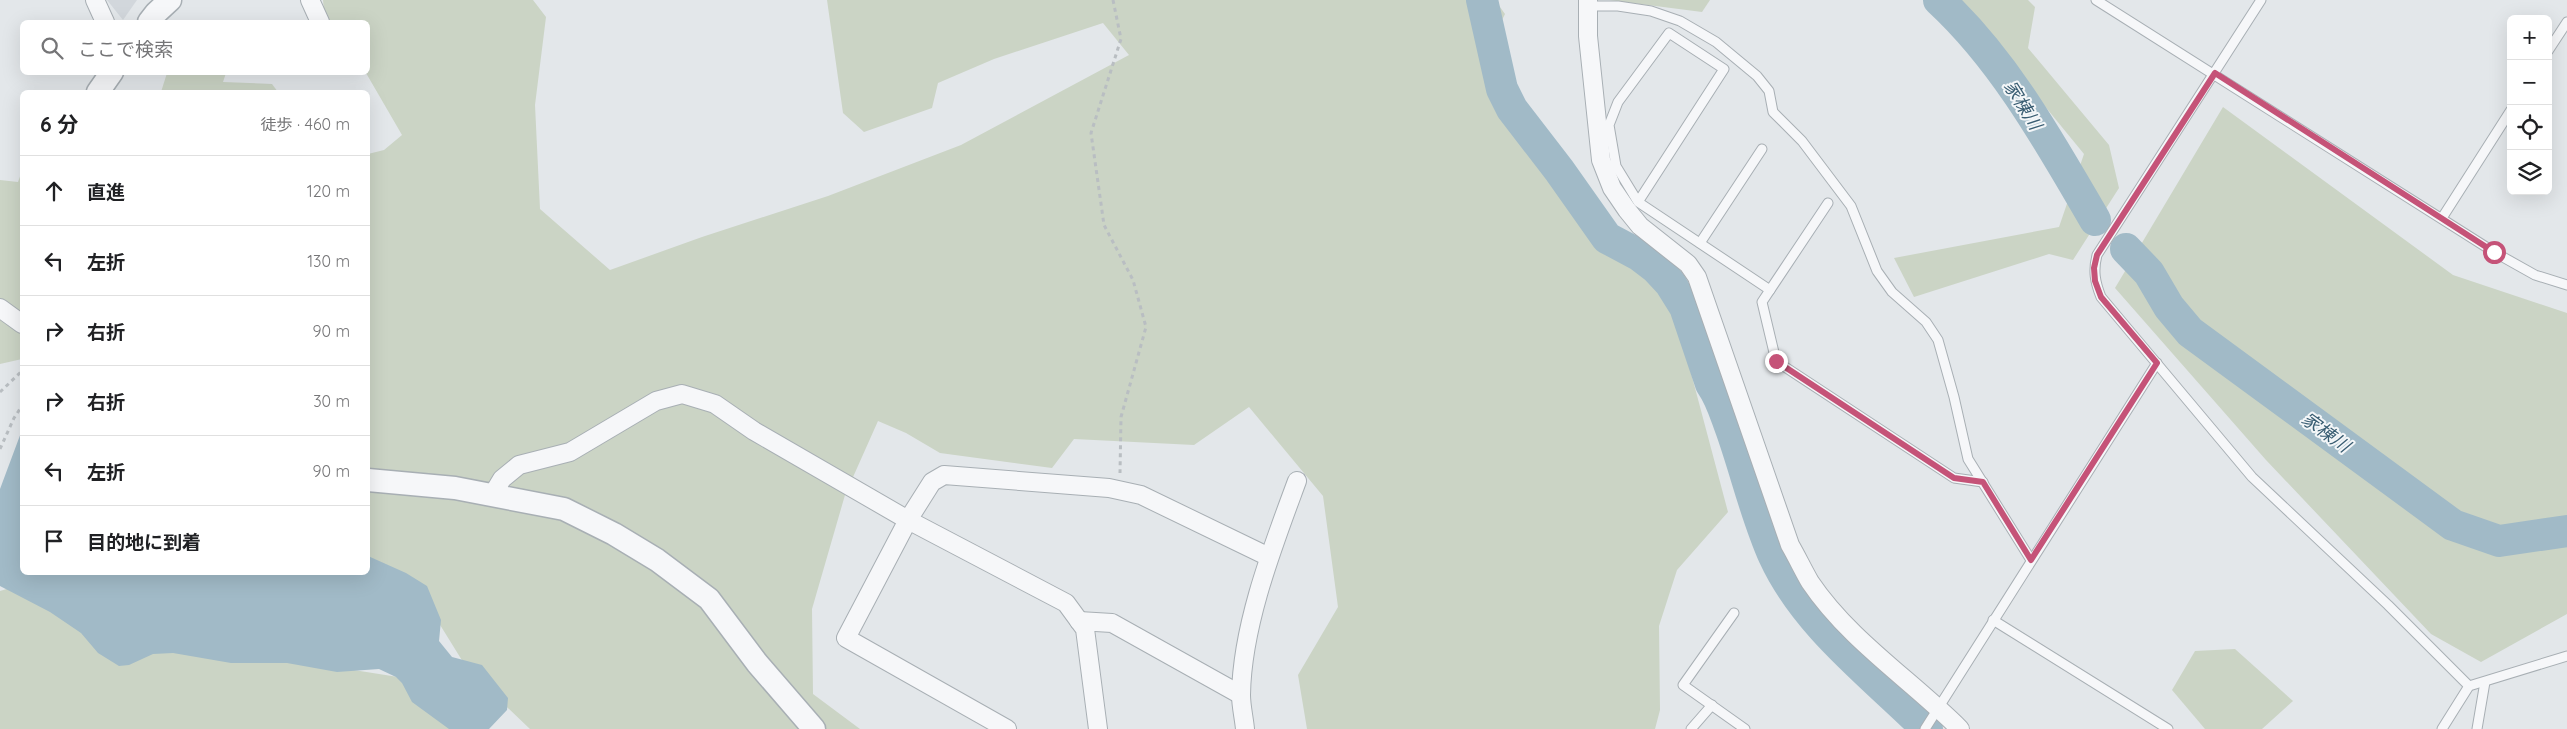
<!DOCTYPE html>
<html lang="ja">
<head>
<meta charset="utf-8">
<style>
  :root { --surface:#fff; --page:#f2f2f2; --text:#202124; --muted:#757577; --line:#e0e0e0 }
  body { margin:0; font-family:Quicksand,"Noto Sans JP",sans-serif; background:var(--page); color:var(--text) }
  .controls { position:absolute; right:15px; top:15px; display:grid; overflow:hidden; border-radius:8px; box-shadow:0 5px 20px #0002 }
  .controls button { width:45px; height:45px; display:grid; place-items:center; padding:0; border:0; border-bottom:1px solid var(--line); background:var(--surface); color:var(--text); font:25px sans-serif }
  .stop { position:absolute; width:15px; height:15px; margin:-11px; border:4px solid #c55378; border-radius:50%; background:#fff }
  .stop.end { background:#c55378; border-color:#fff; box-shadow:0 1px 5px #0008 }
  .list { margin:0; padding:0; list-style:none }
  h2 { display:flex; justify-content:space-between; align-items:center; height:65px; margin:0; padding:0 20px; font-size:21px }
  h2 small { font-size:16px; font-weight:400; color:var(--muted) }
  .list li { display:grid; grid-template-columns:32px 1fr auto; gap:15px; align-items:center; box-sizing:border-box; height:70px; padding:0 20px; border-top:1px solid var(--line) }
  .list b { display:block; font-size:19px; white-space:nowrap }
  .list em { font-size:16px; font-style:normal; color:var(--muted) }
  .icon { flex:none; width:28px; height:28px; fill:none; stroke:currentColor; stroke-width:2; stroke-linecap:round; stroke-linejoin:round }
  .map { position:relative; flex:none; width:2567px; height:729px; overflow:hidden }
  .search { position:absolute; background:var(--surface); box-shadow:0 5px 20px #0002; left:20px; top:20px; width:350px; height:55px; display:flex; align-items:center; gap:12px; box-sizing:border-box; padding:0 18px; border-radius:8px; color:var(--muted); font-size:19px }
  .panel { position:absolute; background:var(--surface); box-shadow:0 5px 20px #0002; left:20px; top:90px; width:350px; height:485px; border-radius:8px }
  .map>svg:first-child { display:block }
  .built { fill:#d2d7dc }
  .green { fill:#cbd4c5 }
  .water { fill:#a1bac7 }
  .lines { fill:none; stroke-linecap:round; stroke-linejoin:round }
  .river { stroke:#a1bac7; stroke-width:32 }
  .service-casing { stroke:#a8afb4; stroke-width:11 }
  .minor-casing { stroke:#a8afb4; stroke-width:20 }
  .tertiary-casing { stroke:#a8afb4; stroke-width:25 }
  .path { stroke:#b9bec2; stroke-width:3; stroke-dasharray:4 4; stroke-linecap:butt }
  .service { stroke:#f6f7f9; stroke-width:9 }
  .minor { stroke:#f6f7f9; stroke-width:18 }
  .tertiary { stroke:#f6f7f9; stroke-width:22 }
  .route { stroke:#c55378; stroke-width:6 }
  .labels { text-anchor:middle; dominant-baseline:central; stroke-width:4; stroke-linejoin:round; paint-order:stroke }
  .water-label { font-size:18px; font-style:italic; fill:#395d72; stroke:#f3f6f8 }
</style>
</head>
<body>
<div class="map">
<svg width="2567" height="729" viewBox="0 0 2567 729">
  <rect width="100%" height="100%" fill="#e3e7ea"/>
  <polygon class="built" points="107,0 137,0 123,20"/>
  <g class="green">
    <polygon points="323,0 533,0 546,17 535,105 540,209 610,270 702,237 828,196 961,145 1129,55 1103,23 994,59 938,83 932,108 864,132 843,113 827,0 1495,0 1505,14 1482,60 1510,111 1574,189 1670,294 1728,512 1677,570 1659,626 1660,710 1655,729 1307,729 1298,675 1338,607 1323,496 1249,407 1194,445 1074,439 1052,468 940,453 906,433 878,421 845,495 812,609 813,694 860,729 530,729 468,670 411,578 368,565 368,154 384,150 402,135 366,73 368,72 368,22 325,22"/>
    <polygon points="1609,0 1710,0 1702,12"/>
    <polygon points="1958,0 2028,0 2035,7 2028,48 2109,145 2119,188 2073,260 2049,254 1914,297 1894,258 2059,227 2084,154"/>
    <polygon points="167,73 226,73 223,82 272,84 278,92 161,92"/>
    <polygon points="2223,107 2453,275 2567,313 2567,614 2481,662 2431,634 2266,460 2115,288"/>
    <polygon points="22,171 22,359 0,364 0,180 18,182"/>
    <polygon points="37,580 169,641 398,677 471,729 0,729 0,591"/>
    <polygon points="2235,649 2293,701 2262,729 2205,729 2172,690 2195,651"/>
  </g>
  <polygon class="water" points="22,430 22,572 368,572 368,556 406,573 427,586 441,620 439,641 452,657 482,665 508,698 507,710 489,729 449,729 412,702 402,683 396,677 379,669 337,672 287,663 231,663 173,653 153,654 129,665 119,666 98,653 81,633 50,612 0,586 0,489"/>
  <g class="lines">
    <g class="river">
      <path d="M1482 0 1502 89 1512 109 1559 170 1607 238 1639 255 1656 268 1670 283 1685 307 1711 384C1721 398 1725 413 1731 429 1746 471 1756 516 1774 556 1806 626 1874 676 1927 729"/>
      <path d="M1939 0C2005 61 2050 143 2095 220"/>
      <polyline points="2126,249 2149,273 2169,307 2190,332 2453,525 2499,541 2567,531"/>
    </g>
    <g class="service-casing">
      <g id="service">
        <polyline points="2096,0 2494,252 2535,275 2567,285"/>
        <path d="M2261 0 2097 255C2093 271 2095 282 2101 297L2252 477 2388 605 2469 686"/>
        <polyline points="1588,6 1618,6 1651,11 1680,21 1716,42 1757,76 1769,91 1773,112 1802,141 1851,206 1877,271 1892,292 1926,322 1938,340 1954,397 1968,459 2031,560"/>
        <polyline points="2548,51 2567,22"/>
        <polyline points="1638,202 1616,166 1609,125 1618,102 1669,33 1724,69 1638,202 1770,290"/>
        <polyline points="1828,203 1762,302 1776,361 1954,478 1983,482"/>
        <polyline points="2442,218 2511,110"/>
        <polyline points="1700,243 1762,149"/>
        <polyline points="1734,613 1683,685 1745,729"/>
        <polyline points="1993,620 2168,729"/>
        <polyline points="1691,729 1712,705"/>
        <polyline points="1925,729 2157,363"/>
        <polyline points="2442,729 2469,686 2567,656"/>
        <polyline points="2477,729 2485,682"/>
      </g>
    </g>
    <g class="minor-casing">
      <g id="minor">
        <polyline points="95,0 105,22"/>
        <polyline points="310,0 320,22"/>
        <path d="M1588 0V36L1601 160 1612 188 1627 210 1640 226 1688 264 1697 277 1790 545C1797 557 1803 570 1810 582 1849 640 1911 680 1960 729"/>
        <polyline points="0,308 22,324"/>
        <polyline points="493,494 502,479 519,465 570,452 656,401 682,394 715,404 754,431 908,520 1066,603 1085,629 1098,729"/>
        <polyline points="1079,621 1112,623 1241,695"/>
        <polyline points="1007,729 846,638 908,520 932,482 944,475 1109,488 1141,495 1269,557"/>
        <path d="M1245 729C1244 718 1241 706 1241 695 1242 625 1273 546 1297 481"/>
      </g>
    </g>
    <g class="tertiary-casing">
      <g id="tertiary">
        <polyline points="149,22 156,13 170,0"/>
        <polyline points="98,92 112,72"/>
        <polyline points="368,480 455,488 564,509 614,534 657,560 709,599 757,663 814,729"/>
      </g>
    </g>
    <g class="path">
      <polyline points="1113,0 1121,39 1091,133 1104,225 1133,280 1146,327 1121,417 1120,473"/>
      <polyline points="0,392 22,371"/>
      <polyline points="0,449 14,418 22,406"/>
    </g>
    <use href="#service" class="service"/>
    <use href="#minor" class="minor"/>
    <use href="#tertiary" class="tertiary"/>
  </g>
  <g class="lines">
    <polyline class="route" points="1776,361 1954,478 1983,482 2031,560 2157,363 2101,297 2095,281 2094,268 2097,255 2215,73 2494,252"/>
  </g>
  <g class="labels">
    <g class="water-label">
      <text transform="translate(2023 105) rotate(58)">家棟川</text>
      <text transform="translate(2326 432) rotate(36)">家棟川</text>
    </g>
  </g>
</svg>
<div class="controls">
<button>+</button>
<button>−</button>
<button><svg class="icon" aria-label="locate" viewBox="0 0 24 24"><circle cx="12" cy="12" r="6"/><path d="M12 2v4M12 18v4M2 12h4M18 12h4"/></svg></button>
<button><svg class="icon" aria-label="layers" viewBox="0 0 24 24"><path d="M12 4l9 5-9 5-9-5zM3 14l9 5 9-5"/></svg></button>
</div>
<div class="stop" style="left:2494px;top:252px"></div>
<div class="stop end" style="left:1776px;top:361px"></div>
<div class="search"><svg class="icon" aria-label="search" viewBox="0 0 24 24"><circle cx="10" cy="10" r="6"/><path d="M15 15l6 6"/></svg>ここで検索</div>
<section class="panel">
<h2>6 分<small>徒歩 · 460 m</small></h2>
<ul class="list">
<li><svg class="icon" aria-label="ahead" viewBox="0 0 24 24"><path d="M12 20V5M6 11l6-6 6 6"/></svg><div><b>直進</b></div><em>120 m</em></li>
<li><svg class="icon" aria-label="left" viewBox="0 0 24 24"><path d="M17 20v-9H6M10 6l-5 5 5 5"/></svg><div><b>左折</b></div><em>130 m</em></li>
<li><svg class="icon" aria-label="right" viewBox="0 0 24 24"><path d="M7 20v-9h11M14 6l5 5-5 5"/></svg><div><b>右折</b></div><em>90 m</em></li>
<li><svg class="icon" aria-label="right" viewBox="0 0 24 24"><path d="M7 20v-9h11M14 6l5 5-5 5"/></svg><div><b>右折</b></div><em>30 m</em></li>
<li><svg class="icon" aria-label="left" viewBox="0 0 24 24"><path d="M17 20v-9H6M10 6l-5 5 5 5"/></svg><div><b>左折</b></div><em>90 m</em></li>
<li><svg class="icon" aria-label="arrive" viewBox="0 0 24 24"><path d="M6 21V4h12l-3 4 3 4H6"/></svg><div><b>目的地に到着</b></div></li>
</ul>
</section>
</div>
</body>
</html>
